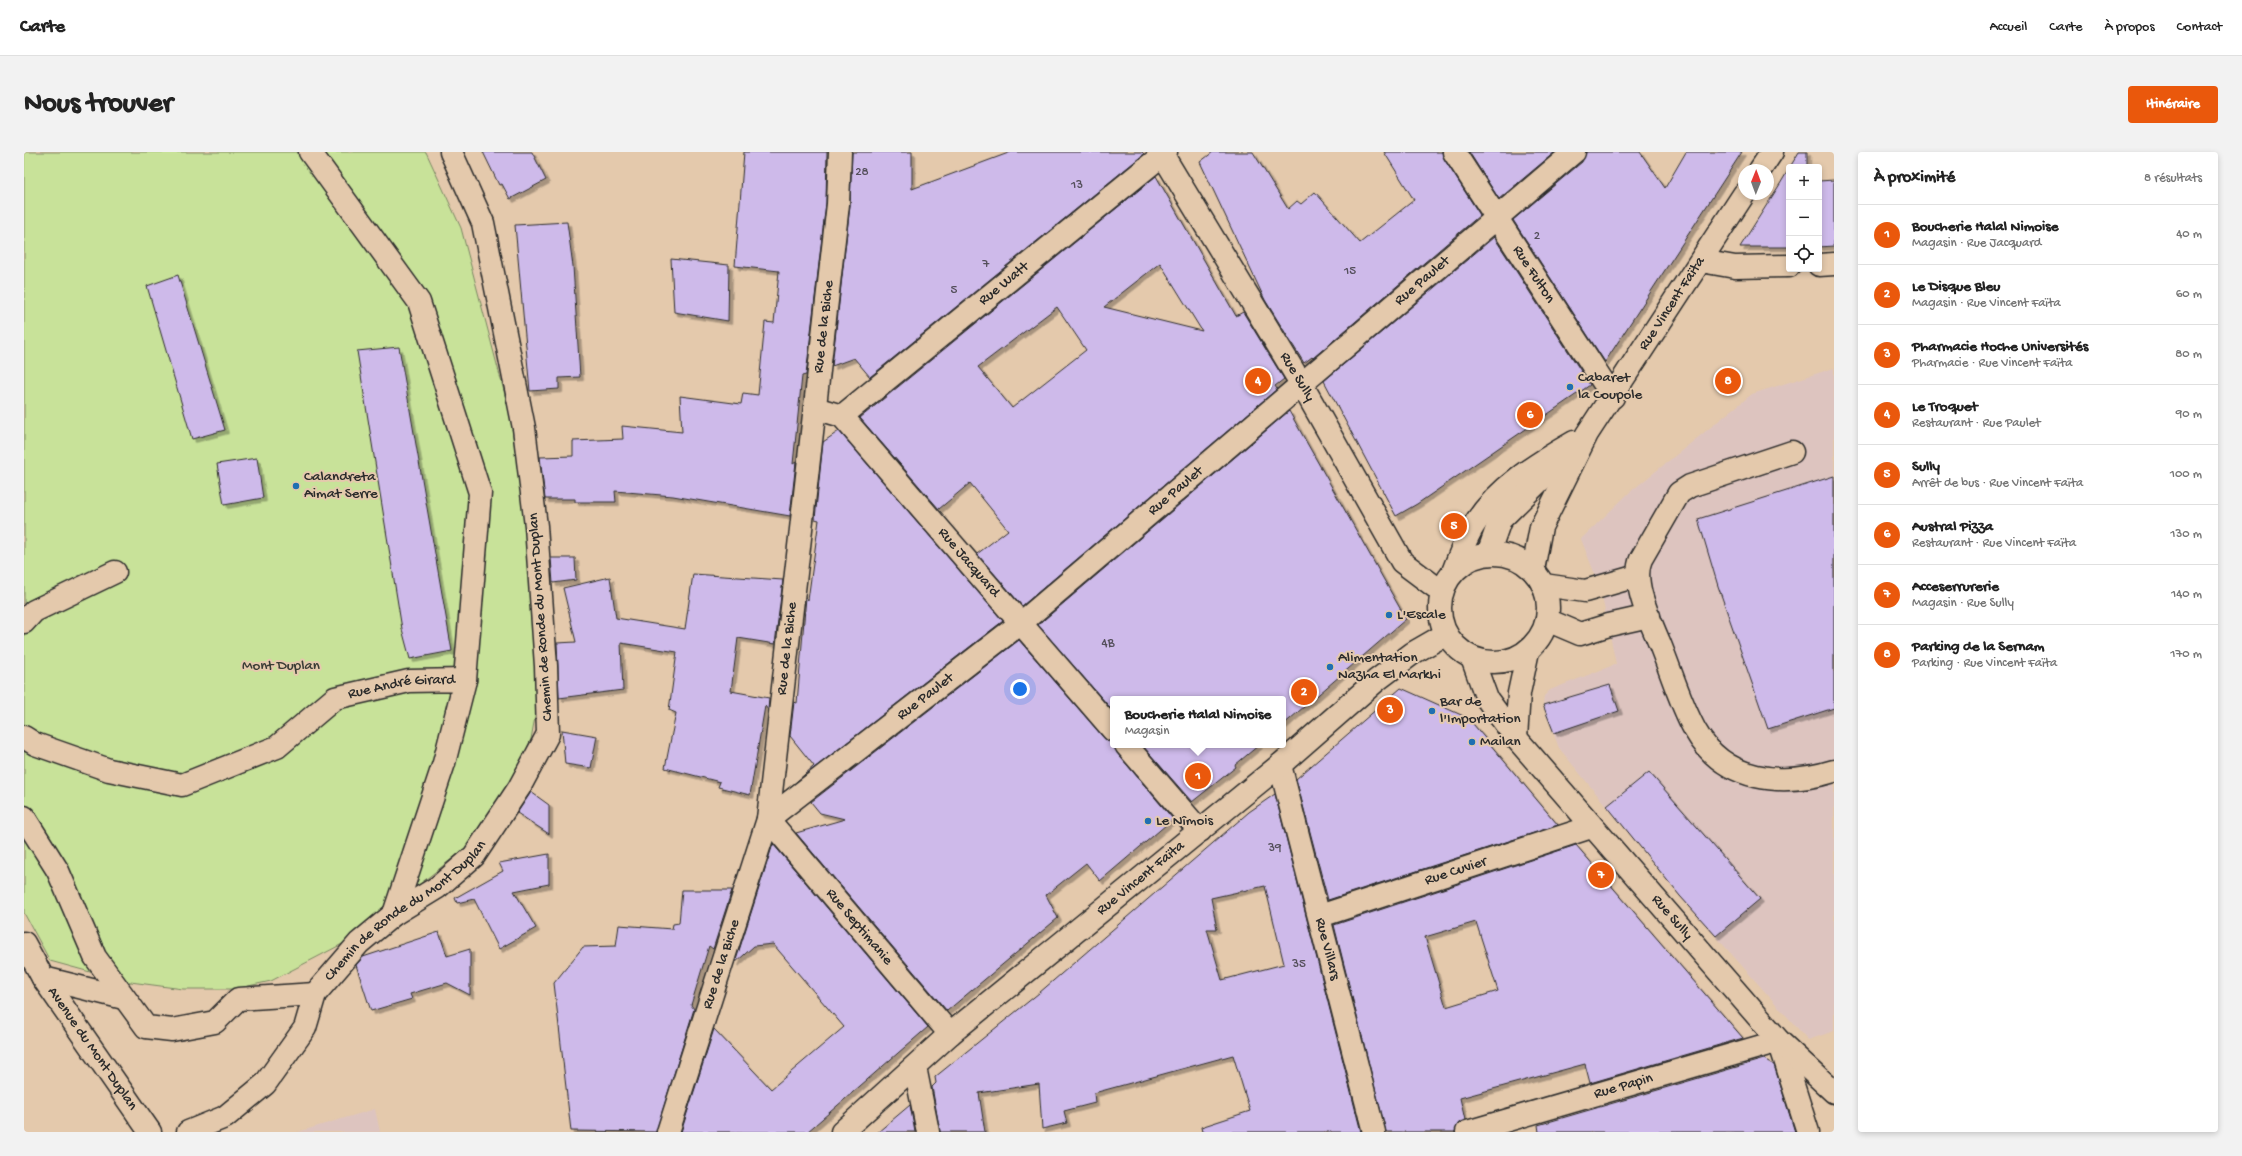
<!DOCTYPE html>
<html lang="fr">
<head>
<meta charset="utf-8">
<style>
  :root { --surface:#fff; --page:#f2f2f2; --text:#222; --muted:#767676; --line:#e0e0e0; --accent:#ea580c }
  body { margin:0; font-family:"Gochi Hand",sans-serif; background:var(--page); color:var(--text) }
  .controls { position:absolute; right:12px; top:12px; display:grid; overflow:hidden; border-radius:4px; box-shadow:0 2px 6px #0003 }
  .controls button { width:36px; height:36px; display:grid; place-items:center; padding:0; border:0; border-bottom:1px solid var(--line); background:var(--surface); color:var(--text); font:20px sans-serif }
  .compass { position:absolute; left:1714px; top:12px; width:36px; height:36px; border-radius:50%; background:var(--surface); box-shadow:0 2px 6px #0003; rotate:1deg }
  .you { position:absolute; left:996px; top:537px; width:14px; height:14px; margin:-10px; border:3px solid #fff; border-radius:50%; background:#1a73e8; box-shadow:0 0 0 6px #1a73e833 }
  .badge { display:grid; place-items:center; width:26px; height:26px; border-radius:50%; background:var(--accent); color:#fff; font-size:13px; font-weight:700 }
  .pin { position:absolute; translate:-50% -50%; border:2px solid #fff; box-shadow:0 1px 4px #0006 }
  .popup { position:absolute; left:1086px; top:544px; width:176px; height:52px; box-sizing:border-box; display:grid; place-content:center; border-radius:4px; background:var(--surface); filter:drop-shadow(0 1px 3px #0005); font-size:13px; white-space:nowrap; color:var(--muted) }
  .popup b { font-size:15px; color:var(--text) }
  .popup::after { content:''; position:absolute; left:50%; top:100%; margin-left:-8px; border:8px solid transparent; border-top-color:var(--surface) }
  .list { margin:0; padding:0; list-style:none }
  h2 { display:flex; justify-content:space-between; align-items:center; height:52px; margin:0; padding:0 16px; font-size:17px }
  h2 small { font-size:13px; font-weight:400; color:var(--muted) }
  .list li { display:grid; grid-template-columns:26px 1fr auto; gap:12px; align-items:center; box-sizing:border-box; height:60px; padding:0 16px; border-top:1px solid var(--line) }
  .list b { display:block; font-size:15px; white-space:nowrap }
  .list p { margin:0; font-size:13px; white-space:nowrap; color:var(--muted) }
  .list em { font-size:13px; font-style:normal; color:var(--muted) }
  .icon { flex:none; width:22px; height:22px; fill:none; stroke:currentColor; stroke-width:2; stroke-linecap:round; stroke-linejoin:round }
  .map { position:relative; flex:none; width:1810px; height:980px; overflow:hidden; border-radius:4px }
  header { display:flex; align-items:center; gap:24px; box-sizing:border-box; height:56px; padding:0 20px; background:var(--surface); border-bottom:1px solid var(--line) }
  header strong { font-size:19px }
  nav { display:flex; gap:22px; margin-inline-start:auto; font-size:14px }
  .intro { display:flex; align-items:center; justify-content:space-between; box-sizing:border-box; height:96px; padding:0 24px }
  h1 { margin:0; font-size:28px }
  .button { padding:10px 18px; border-radius:4px; background:var(--accent); color:#fff; font-size:14px; font-weight:700 }
  main { display:flex; gap:24px; padding:0 24px }
  aside { flex:1; background:var(--surface); border-radius:4px; box-shadow:0 2px 6px #0003 }
  .map>svg:first-child { display:block }
  .built { fill:#ddc4bf }
  .green { fill:#c8e299; stroke:#7a8662 }
  .building { fill:#cebaea; stroke:#2b2b2b; fill-rule:evenodd; filter:url(#shadow) }
  .lines { fill:none; stroke-linecap:round; stroke-linejoin:round }
  .minor-casing { stroke:#2b2b2b; stroke-width:25 }
  .major-casing { stroke:#2b2b2b; stroke-width:25 }
  .minor { stroke:#e4c9ac; stroke-width:22 }
  .major { stroke:#e4c9ac; stroke-width:22 }
  .poi-dot { fill:#1f6fb2; stroke:#e4c9ac; stroke-width:1.5 }
  .labels { text-anchor:middle; dominant-baseline:central; stroke-width:4; stroke-linejoin:round; paint-order:stroke }
  .number-label { font-size:13px; fill:#544f5b }
  .street-label { font-size:15px; fill:#2b2b2b; stroke:#e4c9ac }
  .poi-label { font-size:15px; fill:#2b2b2b; stroke:#e4c9ac; text-anchor:start }
  .park-label { font-size:15px; fill:#3b3d36; stroke:#e4c9ac }
</style>
</head>
<body>
<header>
<strong>Carte</strong>
<nav><a>Accueil</a><a>Carte</a><a>À propos</a><a>Contact</a></nav>
</header>
<div class="intro"><h1>Nous trouver</h1><a class="button">Itinéraire</a></div>
<main>
<div class="map">
<svg width="1810" height="980" viewBox="0 0 1810 980">
  <defs>
    <filter id="shadow"><feDropShadow dx="3.5" dy="3.5" stdDeviation="0" flood-color="#0004"/></filter>
  </defs>
  <rect width="100%" height="100%" fill="#e4c9ac"/>
  <filter id="ink" filterUnits="userSpaceOnUse"><feTurbulence type="fractalNoise" baseFrequency=".025" numOctaves="2"/><feDisplacementMap in="SourceGraphic" scale="8" xChannelSelector="R" yChannelSelector="G"/><feConvolveMatrix kernelMatrix="1 2 1 2 8 2 1 2 1" color-interpolation-filters="sRGB"/></filter>
  <g filter="url(#ink)">
    <g class="built">
      <polygon points="1810,216 1810,879 1784,888 1655,743 1535,596 1519,553 1520,544 1526,538 1592,512 1576,435 1557,387 1606,340 1728,242"/>
      <polygon points="351,957 356,980 274,980"/>
    </g>
    <polygon class="green" points="0,0 402,0 437,76 486,262 502,374 515,543 507,587 488,632 448,691 322,790 247,829 211,837 159,837 99,829 26,809 0,761"/>
    <g class="building">
      <polygon points="459,0 508,0 522,28 486,47 478,32 475,33"/>
      <polygon points="720,0 803,0 802,51 782,223 778,224 769,312 772,310 766,364 649,344 591,339 592,350 551,350 551,347 521,347 516,305 549,304 549,289 599,287 598,274 658,280 656,244 717,252 719,241 734,243 741,170 750,171 755,119 711,114"/>
      <polygon points="828,0 888,0 888,37 987,0 1118,0 1120,2 846,225 830,206 808,214 826,53"/>
      <polygon points="1189,0 1229,0 1264,57 1273,49 1277,52 1291,40 1336,91 1390,48 1360,0 1418,0 1420,7 1456,63 1289,206 1288,205 1280,211 1241,148 1176,10"/>
      <polygon points="1445,0 1531,0 1475,47"/>
      <polygon points="1562,0 1616,0 1641,36 1662,0 1718,0 1581,210 1489,68 1558,10"/>
      <polygon points="1775,0 1783,0 1783,15 1766,15"/>
      <polygon points="1765,17 1765,95 1716,95 1756,32"/>
      <path d="M1132 24 1212 164 1219 160 1260 227 1251 234 1253 237 998 454 953 402 984 378 946 331 915 357 836 266ZM1136 111 1178 179 1080 155ZM1033 155 1062 198 988 256 954 215Z"/>
      <polygon points="1810,28 1810,94 1795,95 1795,29"/>
      <polygon points="543,70 549,114 556,225 535,226 535,237 506,239 491,73"/>
      <polygon points="1470,85 1566,233 1393,352 1372,364 1300,229"/>
      <polygon points="647,107 705,113 704,169 650,160"/>
      <polygon points="154,123 201,278 168,287 123,134"/>
      <polygon points="375,195 428,499 386,507 378,477 333,199"/>
      <polygon points="1265,259 1382,467 1259,573 1259,547 1089,547 1089,559 1014,473"/>
      <polygon points="815,279 979,469 771,631 790,614 766,584 770,550 773,551 782,445 784,448 795,368 791,367 799,290"/>
      <polygon points="233,306 239,346 200,353 193,312"/>
      <polygon points="1810,324 1810,556 1744,577 1694,434 1674,367"/>
      <polygon points="527,406 551,406 552,428 529,431"/>
      <polygon points="669,422 759,428 751,492 714,486 707,539 745,546 744,558 741,554 726,643 694,635 696,630 641,616 652,561 645,558 653,500 597,491 599,538 535,546 533,491 552,490 539,436 586,425 592,466 661,477"/>
      <polygon points="995,488 1080,586 1089,590 1093,601 1149,667 1076,729 1062,711 1022,743 1034,766 923,859 772,681 821,667 796,661 787,650"/>
      <polygon points="1586,533 1595,559 1530,581 1519,553"/>
      <polygon points="1377,536 1444,566 1534,673 1304,748 1272,627"/>
      <polygon points="538,578 573,584 567,616 541,612"/>
      <polygon points="1118,593 1235,593 1211,613 1212,615 1168,650"/>
      <polygon points="1625,620 1736,747 1692,784 1656,744 1583,654"/>
      <polygon points="507,640 525,653 525,682 493,661"/>
      <path d="M1251 642 1337 980H1178L1177 975 1226 959 1209 903 1070 941 1071 951 1040 959 1043 971 1018 977 1015 932 955 941 961 980H916L908 935 912 931 911 925 1015 841 1225 660ZM1241 734 1260 812 1198 828 1183 777H1193L1187 746Z"/>
      <polygon points="749,692 904,875 783,980 657,980 690,877 747,937 820,875 749,792 730,794 711,811"/>
      <path d="M1552 693 1719 886 1566 931 1561 912 1436 946 1441 968 1434 972 1431 980H1362L1310 773ZM1452 770 1474 839 1422 855 1401 785Z"/>
      <polygon points="525,702 525,732 490,739 512,776 475,797 450,747 433,751 431,746 479,719 475,711"/>
      <polygon points="658,738 708,738 689,797 685,794 667,853 670,857 632,980 547,979 530,831 559,795 592,794 595,773 648,777 649,772 655,771"/>
      <polygon points="415,780 423,804 446,797 446,843 423,831 386,842 388,847 347,859 332,813 339,805"/>
      <polygon points="1740,907 1750,913 1771,980 1515,980 1514,973"/>
      <polygon points="886,953 891,980 854,980"/>
    </g>
    <g class="lines">
      <g class="minor-casing">
        <g id="minor">
          <polyline points="286,0 395,150 456,341 441,528"/>
          <path id="s1" d="M1137 0 1278 233 1378 410 1418 440"/>
          <path id="s2" d="M1430 0 1589 245"/>
          <polyline points="1677,109 1711,115 1765,114"/>
          <polyline points="1795,113 1810,112"/>
          <path id="s3" d="M791 256 818 264 1089 578"/>
          <path id="s4" d="M818 264 1142 0"/>
          <path d="M1768 300 1666 334 1655 341 1617 407C1607 430 1626 468 1635 490 1647 519 1656 551 1671 578 1700 630 1758 635 1810 619"/>
          <path d="M1429 420C1435 405 1441 387 1450 373 1473 336 1513 311 1550 290"/>
          <polyline points="1520,433 1561,439 1613,424"/>
          <polyline points="1523,468 1556,482 1585,473 1625,464"/>
          <polyline points="0,470 10,459 91,420"/>
          <path id="s5" d="M0 585 11 592 85 618 158 633 253 595 311 546 385 529 441 528 420 611 370 762"/>
          <polyline points="1102,593 1176,679"/>
          <path id="s6" d="M1256 613 1350 980"/>
          <polyline points="0,665 34,719 71,805 122,875 148,878 191,870 214,847 291,842"/>
          <path id="s7" d="M1296 764 1567 675"/>
          <path id="s8" d="M0 791 19 826 126 980"/>
          <polyline points="19,826 100,846"/>
          <path id="s9" d="M926 882 744 667 997 471 1550 0"/>
          <polyline points="891,915 904,980"/>
          <path id="s10" d="M164 980 201 965 241 932 281 876 291 842 335 791 370 762 414 735 450 704 495 636 524 582 522 514 512 374 500 276 459 71 427 0"/>
          <path id="s11" d="M644 980 744 667 814 52 816 0"/>
          <path id="s12" d="M818 980 926 882 1256 613 1353 528 1389 501 1422 482"/>
          <path id="s13" d="M1443 980 1755 889 1784 980"/>
        </g>
      </g>
      <g class="major-casing">
        <g id="major">
          <polyline points="1736,18 1748,0"/>
          <circle cx="1470" cy="456" r="54"/>
          <polyline points="1464,402 1476,368 1551,294"/>
          <path id="s14" d="M1509 418 1517 375 1563 282 1720 42"/>
          <path id="s15" d="M1448 506 1463 547 1492 586 1755 889 1810 940"/>
          <polyline points="1492,586 1495,541 1504,499"/>
        </g>
      </g>
      <use href="#minor" class="minor"/>
      <use href="#major" class="major"/>
    </g>
  </g>
  <g class="poi-dot">
    <circle cx="1546" cy="235" r="4"/>
    <circle cx="272" cy="334" r="4"/>
    <circle cx="1365" cy="463" r="4"/>
    <circle cx="1306" cy="515" r="4"/>
    <circle cx="1408" cy="559" r="4"/>
    <circle cx="1448" cy="590" r="4"/>
    <circle cx="1124" cy="669" r="4"/>
  </g>
  <g class="labels">
    <g class="number-label">
      <text x="838" y="20">28</text>
      <text x="1053" y="33">13</text>
      <text x="1513" y="84">2</text>
      <text x="962" y="112">7</text>
      <text x="1326" y="119">15</text>
      <text x="930" y="138">5</text>
      <text x="1084" y="491">4B</text>
      <text x="1251" y="696">39</text>
      <text x="1275" y="812">35</text>
    </g>
    <g class="street-label">
      <text stroke="none"><textPath href="#s2" startOffset="146">Rue Fulton</textPath></text>
      <text stroke="none"><textPath href="#s9" startOffset="1129">Rue Paulet</textPath></text>
      <text stroke="none"><textPath href="#s4" startOffset="209">Rue Watt</textPath></text>
      <text stroke="none"><textPath href="#s14" startOffset="303">Rue Vincent Faïta</textPath></text>
      <text stroke="none"><textPath href="#s11" startOffset="824">Rue de la Biche</textPath></text>
      <text stroke="none"><textPath href="#s1" startOffset="263">Rue Sully</textPath></text>
      <text stroke="none"><textPath href="#s9" startOffset="805">Rue Paulet</textPath></text>
      <text stroke="none"><textPath href="#s3" startOffset="222">Rue Jacquard</textPath></text>
      <text transform="translate(517 465) rotate(-94)">Chemin de Ronde du Mont Duplan</text>
      <text stroke="none"><textPath href="#s11" startOffset="500">Rue de la Biche</textPath></text>
      <text stroke="none"><textPath href="#s5" startOffset="412">Rue André Girard</textPath></text>
      <text stroke="none"><textPath href="#s9" startOffset="481">Rue Paulet</textPath></text>
      <text stroke="none"><textPath href="#s7" startOffset="143">Rue Cuvier</textPath></text>
      <text stroke="none"><textPath href="#s12" startOffset="392">Rue Vincent Faïta</textPath></text>
      <text stroke="none"><textPath href="#s10" startOffset="320">Chemin de Ronde du Mont Duplan</textPath></text>
      <text stroke="none"><textPath href="#s15" startOffset="330">Rue Sully</textPath></text>
      <text transform="translate(835 775) rotate(50)">Rue Septimanie</text>
      <text stroke="none"><textPath href="#s6" startOffset="190">Rue Villars</textPath></text>
      <text stroke="none"><textPath href="#s11" startOffset="176">Rue de la Biche</textPath></text>
      <text stroke="none"><textPath href="#s8" startOffset="126">Avenue du Mont Duplan</textPath></text>
      <text stroke="none"><textPath href="#s13" startOffset="163">Rue Papin</textPath></text>
    </g>
    <g class="poi-label">
      <text x="1554" y="226">Cabaret<tspan x="1554" dy="17">la Coupole</tspan></text>
      <text x="280" y="325">Calandreta<tspan x="280" dy="17">Aimat Serre</tspan></text>
      <text x="1373" y="463">L'Escale</text>
      <text x="1314" y="506">Alimentation<tspan x="1314" dy="17">Nazha El Markhi</tspan></text>
      <text x="1416" y="550">Bar de<tspan x="1416" dy="17">l'Importation</tspan></text>
      <text x="1456" y="590">Mailan</text>
      <text x="1132" y="669">Le Nîmois</text>
    </g>
    <g class="park-label">
      <text x="257" y="514">Mont Duplan</text>
    </g>
  </g>
</svg>
<div class="controls">
<button>+</button>
<button>−</button>
<button><svg class="icon" aria-label="locate" viewBox="0 0 24 24"><circle cx="12" cy="12" r="6"/><path d="M12 2v4M12 18v4M2 12h4M18 12h4"/></svg></button>
</div>
<svg class="compass" viewBox="-18 -18 36 36"><path d="M0-13l5 13h-10z" fill="#e53935"/><path d="M0 13l5-13h-10z" fill="#767676"/></svg>
<div class="you"></div>
<div class="pin badge" style="left:1174px;top:624px">1</div>
<div class="popup"><b>Boucherie Halal Nimoise</b>Magasin</div>
<div class="pin badge" style="left:1280px;top:540px">2</div>
<div class="pin badge" style="left:1366px;top:558px">3</div>
<div class="pin badge" style="left:1234px;top:229px">4</div>
<div class="pin badge" style="left:1430px;top:374px">5</div>
<div class="pin badge" style="left:1506px;top:263px">6</div>
<div class="pin badge" style="left:1577px;top:723px">7</div>
<div class="pin badge" style="left:1704px;top:229px">8</div>
</div>
<aside>
<h2>À proximité<small>8 résultats</small></h2>
<ul class="list">
<li><span class="badge">1</span><div><b>Boucherie Halal Nimoise</b><p>Magasin · Rue Jacquard</p></div><em>40 m</em></li>
<li><span class="badge">2</span><div><b>Le Disque Bleu</b><p>Magasin · Rue Vincent Faïta</p></div><em>60 m</em></li>
<li><span class="badge">3</span><div><b>Pharmacie Hoche Universités</b><p>Pharmacie · Rue Vincent Faïta</p></div><em>80 m</em></li>
<li><span class="badge">4</span><div><b>Le Troquet</b><p>Restaurant · Rue Paulet</p></div><em>90 m</em></li>
<li><span class="badge">5</span><div><b>Sully</b><p>Arrêt de bus · Rue Vincent Faïta</p></div><em>100 m</em></li>
<li><span class="badge">6</span><div><b>Austral Pizza</b><p>Restaurant · Rue Vincent Faïta</p></div><em>130 m</em></li>
<li><span class="badge">7</span><div><b>Acceserrurerie</b><p>Magasin · Rue Sully</p></div><em>140 m</em></li>
<li><span class="badge">8</span><div><b>Parking de la Sernam</b><p>Parking · Rue Vincent Faïta</p></div><em>170 m</em></li>
</ul>
</aside>
</main>
</body>
</html>
